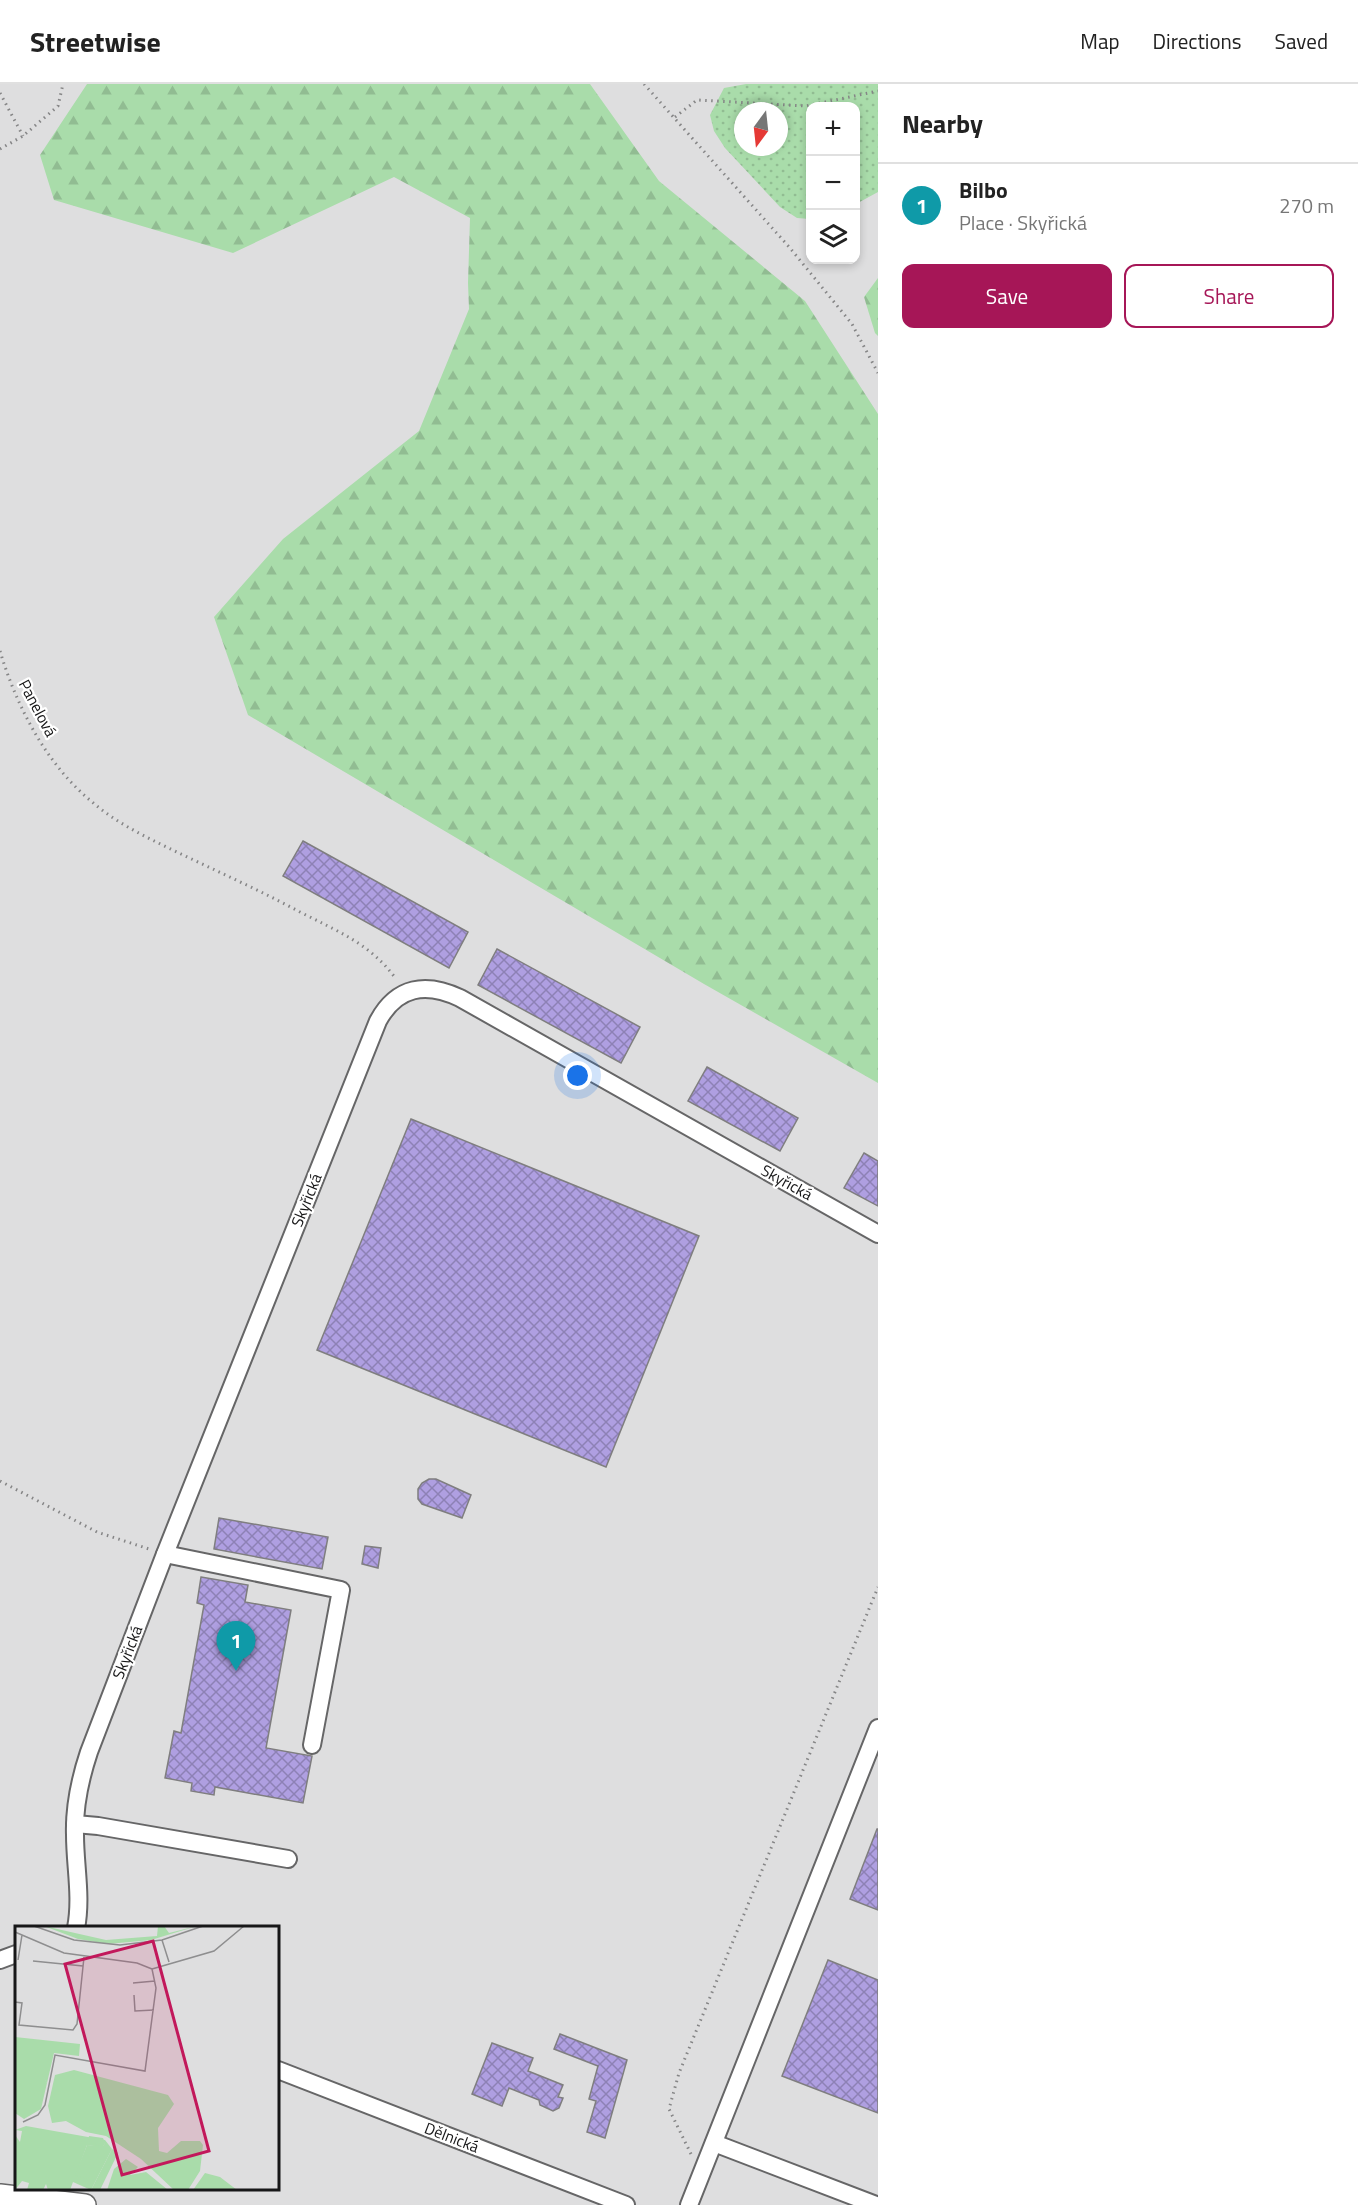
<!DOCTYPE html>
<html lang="en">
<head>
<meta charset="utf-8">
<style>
  :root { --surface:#fff; --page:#f2f2f2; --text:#222; --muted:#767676; --line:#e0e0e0; --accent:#a61657 }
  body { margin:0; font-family:"Titillium Web",sans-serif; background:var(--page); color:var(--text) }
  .controls { position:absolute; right:18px; top:18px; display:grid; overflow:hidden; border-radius:12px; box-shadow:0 3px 9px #0003 }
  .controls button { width:54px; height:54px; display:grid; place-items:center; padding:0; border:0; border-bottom:2px solid var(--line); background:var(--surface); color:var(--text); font:30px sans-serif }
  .compass { position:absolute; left:734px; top:18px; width:54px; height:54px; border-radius:50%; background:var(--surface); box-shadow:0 3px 9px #0003; rotate:195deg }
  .you { position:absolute; left:578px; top:992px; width:21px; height:21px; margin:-15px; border:4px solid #fff; border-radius:50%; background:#1a73e8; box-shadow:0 0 0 9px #1a73e833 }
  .badge { display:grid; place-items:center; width:39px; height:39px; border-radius:50%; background:var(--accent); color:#fff; font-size:20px; font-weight:700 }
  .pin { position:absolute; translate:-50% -50px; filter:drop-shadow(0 2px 3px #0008) }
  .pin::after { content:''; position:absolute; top:32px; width:21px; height:18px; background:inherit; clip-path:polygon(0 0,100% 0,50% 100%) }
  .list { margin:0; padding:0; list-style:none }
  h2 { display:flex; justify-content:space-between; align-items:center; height:78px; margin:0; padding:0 24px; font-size:26px }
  h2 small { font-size:20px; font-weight:400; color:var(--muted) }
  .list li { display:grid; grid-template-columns:39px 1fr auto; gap:18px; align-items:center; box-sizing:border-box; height:84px; padding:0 24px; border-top:2px solid var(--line) }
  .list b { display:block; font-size:22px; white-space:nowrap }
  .list p { margin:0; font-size:20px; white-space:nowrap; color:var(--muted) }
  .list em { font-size:20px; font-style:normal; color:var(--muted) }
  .actions { display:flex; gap:12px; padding:18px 24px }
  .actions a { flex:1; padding:14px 0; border:2px solid var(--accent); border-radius:12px; text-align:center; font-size:21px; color:var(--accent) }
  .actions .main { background:var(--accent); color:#fff }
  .icon { flex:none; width:33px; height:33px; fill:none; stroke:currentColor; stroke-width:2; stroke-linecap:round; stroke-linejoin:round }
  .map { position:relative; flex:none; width:878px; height:2121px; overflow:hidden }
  header { display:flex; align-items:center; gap:36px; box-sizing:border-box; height:84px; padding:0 30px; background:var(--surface); border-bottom:2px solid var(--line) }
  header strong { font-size:28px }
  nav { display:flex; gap:33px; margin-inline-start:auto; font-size:21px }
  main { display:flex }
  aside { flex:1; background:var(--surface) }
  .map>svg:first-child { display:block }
  .grass { fill:url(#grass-dots); fill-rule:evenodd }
  .forest { fill:url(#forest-firs) }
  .building { fill:url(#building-cross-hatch); stroke:#7f7e7f; stroke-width:1.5 }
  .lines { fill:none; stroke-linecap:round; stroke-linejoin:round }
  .minor-casing { stroke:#666667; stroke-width:20 }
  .major-casing { stroke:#666667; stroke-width:24 }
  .path { stroke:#858586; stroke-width:3; stroke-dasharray:1.5 4.5; stroke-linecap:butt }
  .minor { stroke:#fff; stroke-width:16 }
  .major { stroke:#fff; stroke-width:21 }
  .labels { text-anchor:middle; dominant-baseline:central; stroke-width:4.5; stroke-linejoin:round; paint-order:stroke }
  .street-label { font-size:16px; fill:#171718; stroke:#fff }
  .inset-road { fill:none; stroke:#8e8e8f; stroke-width:1.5 }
  .view { fill:#c2185b; fill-opacity:0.15; stroke:#c2185b; stroke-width:3 }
  .inset-edge { fill:none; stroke:#171718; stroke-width:3 }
</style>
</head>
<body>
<header>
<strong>Streetwise</strong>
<nav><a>Map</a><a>Directions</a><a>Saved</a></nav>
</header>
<main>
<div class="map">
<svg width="878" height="2121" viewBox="0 0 878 2121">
  <defs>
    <pattern id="grass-dots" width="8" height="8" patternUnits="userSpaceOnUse" patternTransform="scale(1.5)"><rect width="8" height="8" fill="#a9dcaa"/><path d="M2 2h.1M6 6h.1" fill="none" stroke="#91bc92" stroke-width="1.8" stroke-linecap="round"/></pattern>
    <pattern id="forest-firs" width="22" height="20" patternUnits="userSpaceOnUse" patternTransform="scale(1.5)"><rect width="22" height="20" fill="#a9dcaa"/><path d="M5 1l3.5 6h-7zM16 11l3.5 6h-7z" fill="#91bc92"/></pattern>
    <pattern id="building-cross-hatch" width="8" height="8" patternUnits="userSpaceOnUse" patternTransform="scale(1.5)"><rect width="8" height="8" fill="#af9fe1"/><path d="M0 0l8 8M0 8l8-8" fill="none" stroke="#8d81b5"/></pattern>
  </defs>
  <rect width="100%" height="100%" fill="#dededf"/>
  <path class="grass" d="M746 0H878V108L856 120V22H810V135L797 134 780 123 725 64 714 47 710 31 724 4ZM743 27H779V63H743Z"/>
  <g class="forest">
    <polygon points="87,0 590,0 659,97 805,217 878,330 878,999 704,900 248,631 214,533 283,455 419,347 469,225 468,199 470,134 394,93 233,169 54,116 40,71"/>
    <polygon points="878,194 878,252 875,249 864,213"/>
  </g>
  <g class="building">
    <polygon points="303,757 468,848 449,884 283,792"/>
    <polygon points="497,865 640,943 621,979 478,901"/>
    <polygon points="707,983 798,1034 780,1067 688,1017"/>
    <polygon points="411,1035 699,1152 606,1383 317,1266"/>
    <polygon points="864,1069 878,1077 878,1122 844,1104"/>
    <polygon points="429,1395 436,1395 471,1411 462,1434 422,1420 418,1415 418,1405 422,1399"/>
    <polygon points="219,1434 328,1453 322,1485 214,1465"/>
    <polygon points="365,1462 381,1464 378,1484 362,1480"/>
    <polygon points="201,1493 248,1501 245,1518 291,1526 266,1664 312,1672 303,1719 215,1703 214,1711 191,1707 192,1699 165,1694 174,1647 181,1649 204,1521 197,1519"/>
    <polygon points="877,1745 878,1745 878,1826 850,1815"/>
    <polygon points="828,1876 878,1896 878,2029 782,1992"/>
    <polygon points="560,1950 627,1976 605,2054 587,2048 596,2017 589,2015 598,1982 554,1965"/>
    <polygon points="492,1959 533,1974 528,1987 563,2001 558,2013 563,2014 559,2024 553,2027 540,2021 539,2016 509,2004 502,2022 472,2010"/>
  </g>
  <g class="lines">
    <g class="minor-casing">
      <g id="minor">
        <polyline points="165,1470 341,1506 312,1661"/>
        <polyline points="75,1740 98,1742 288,1775"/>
        <path d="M76 1844C82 1813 75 1782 75 1751 74 1722 80 1695 89 1668L165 1470 378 937C397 902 426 898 460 914L878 1150"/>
        <polyline points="0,1876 16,1870"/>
        <polyline points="278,1986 626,2121"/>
        <polyline points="714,2059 876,2121"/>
        <polyline points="689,2121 878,1644"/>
      </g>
    </g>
    <g class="major-casing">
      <polyline id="major" points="0,2111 85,2121"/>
    </g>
    <g class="path">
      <polyline points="644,0 790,164 852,240 878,289"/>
      <polyline points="0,9 23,52"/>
      <polyline points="675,33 697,16 806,22 878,7"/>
      <polyline points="0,65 23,52 58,22 63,0"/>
      <path d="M0 567C16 621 46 680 91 717 117 740 150 755 181 770 221 789 261 807 300 828 337 847 371 860 396 895"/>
      <polyline points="0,1397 97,1448 149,1465"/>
      <polyline points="691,2070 669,2025 679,1989 878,1503"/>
    </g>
    <use href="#minor" class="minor"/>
    <use href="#major" class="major"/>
  </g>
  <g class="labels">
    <g class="street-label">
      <text transform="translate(38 624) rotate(62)">Panelová</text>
      <text transform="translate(787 1098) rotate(29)">Skyřická</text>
      <text transform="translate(306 1116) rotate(-68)">Skyřická</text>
      <text transform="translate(127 1568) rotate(-69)">Skyřická</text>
      <text transform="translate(452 2053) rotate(21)">Dělnická</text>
    </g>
  </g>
  <g transform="translate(15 1842)">
    <rect width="264" height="264" fill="#dededf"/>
    <path d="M29 0 91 14 142 10 143 0H149L154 7 182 0 136 14 93 18 63 13ZM0 111 65 118 64 130 39 127 32 157 26 148H0ZM11 200 90 214 97 223 76 264 58 256 55 264H33L31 258 28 264H12L14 257 7 255 0 264V209L5 216 7 205 0 204ZM90 217 86 223 61 249 72 219 85 221ZM111 233 123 241 115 249 131 246 153 264H92L99 243Z" fill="#a9dcaa" fill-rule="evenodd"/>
    <path d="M59 144 153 169 159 178 143 202 144 225 152 227 166 215H185L188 219 185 245 173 264H159L126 233 91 210 71 206 51 195 37 197 33 180 40 149ZM0 148H27L32 157 26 183 9 193 0 187ZM74 210 88 212 90 217 71 253 60 249 72 219 85 220 73 215ZM97 223 103 227 85 264H76ZM190 247 205 251 222 264H178Z" fill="#a9dcaa"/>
    <path class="inset-road" d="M19 0 59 14 105 19 147 14 188 0M0 6 49 27 122 37 137 43M147 14 154 36M3 34 7 9M18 35 68 40M137 43 199 25 229 0M118 57 140 55M119 69 120 85 139 84M0 76 7 77 4 99 58 104 62 98 69 31M8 196 23 189 30 179 40 129 130 145 141 62 137 43"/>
    <path class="view" d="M138 15 194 225 107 249 50 38Z"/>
    <rect width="264" height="264" class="inset-edge"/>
  </g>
</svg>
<div class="controls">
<button>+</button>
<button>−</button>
<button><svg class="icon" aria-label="layers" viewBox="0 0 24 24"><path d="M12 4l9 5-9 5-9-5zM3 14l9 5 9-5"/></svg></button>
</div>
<svg class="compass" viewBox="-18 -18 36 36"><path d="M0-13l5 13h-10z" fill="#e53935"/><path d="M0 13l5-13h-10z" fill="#767676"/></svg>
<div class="you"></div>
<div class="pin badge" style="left:236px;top:1587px;background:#0f9aa8">1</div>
</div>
<aside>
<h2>Nearby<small></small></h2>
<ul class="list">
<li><span class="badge" style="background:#0f9aa8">1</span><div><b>Bilbo</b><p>Place · Skyřická</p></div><em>270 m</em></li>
</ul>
<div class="actions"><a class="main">Save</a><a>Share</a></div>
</aside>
</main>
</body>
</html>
